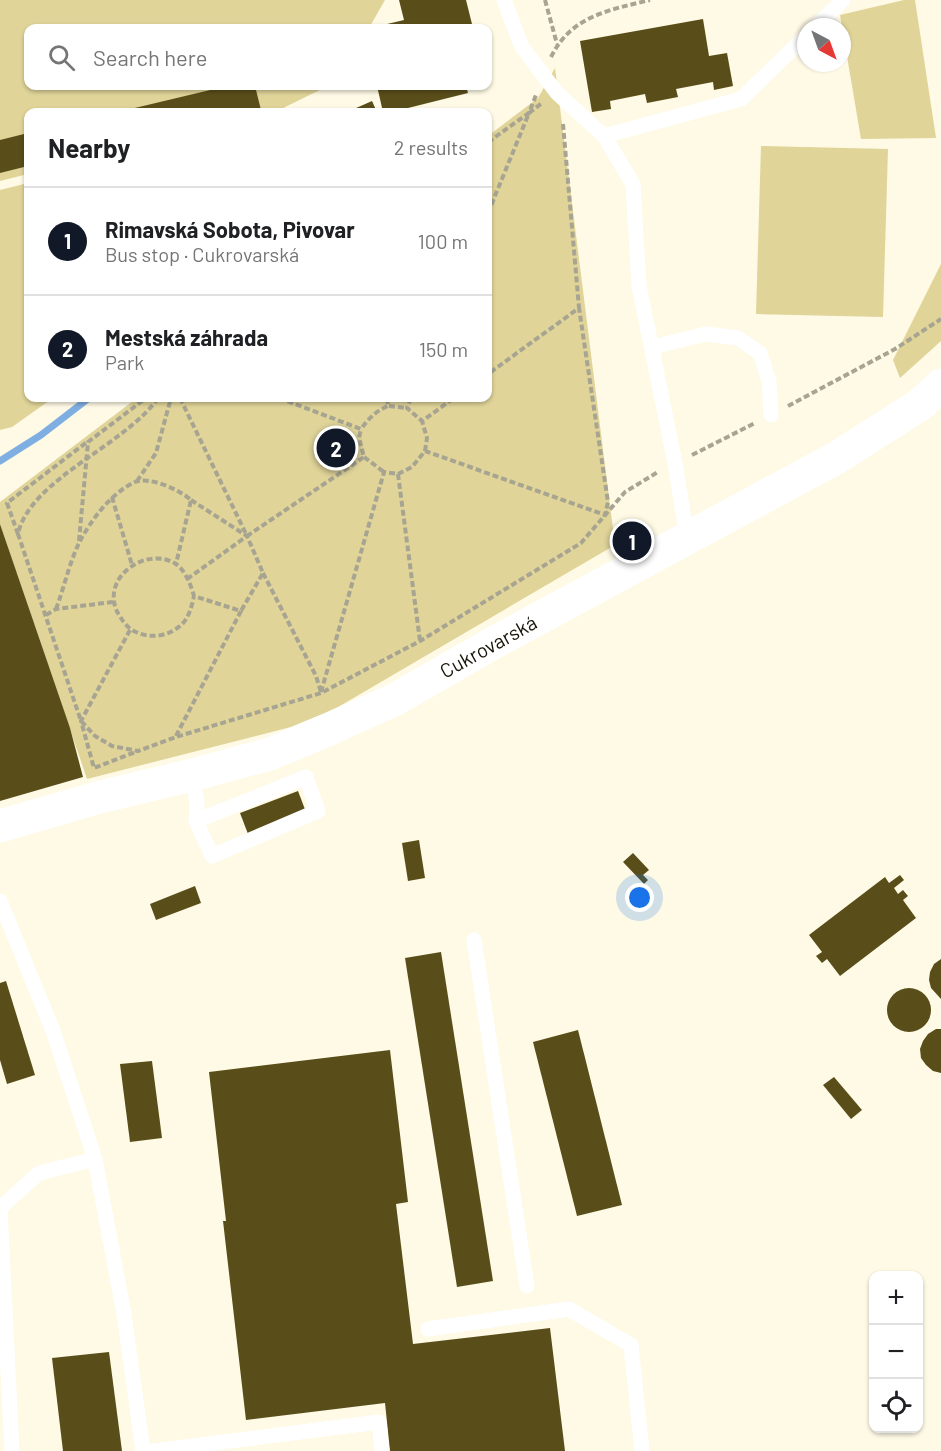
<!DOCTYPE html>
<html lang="en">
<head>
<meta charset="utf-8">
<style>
  :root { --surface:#fff; --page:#f2f2f2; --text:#202124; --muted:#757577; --line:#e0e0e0; --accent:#111827 }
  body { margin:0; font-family:Barlow,sans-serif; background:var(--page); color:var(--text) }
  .controls { position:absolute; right:18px; bottom:18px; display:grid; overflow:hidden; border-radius:12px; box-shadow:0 2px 4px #0004 }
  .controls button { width:54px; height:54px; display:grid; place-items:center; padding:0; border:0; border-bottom:2px solid var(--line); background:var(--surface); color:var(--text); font:30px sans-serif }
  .compass { position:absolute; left:797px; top:18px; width:54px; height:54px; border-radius:50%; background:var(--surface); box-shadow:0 2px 4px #0004; rotate:139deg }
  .you { position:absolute; left:640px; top:898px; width:21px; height:21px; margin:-15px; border:4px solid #fff; border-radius:50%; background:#1a73e8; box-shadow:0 0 0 9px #1a73e833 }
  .badge { display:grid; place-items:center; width:39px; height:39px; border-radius:50%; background:var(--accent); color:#fff; font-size:20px; font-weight:700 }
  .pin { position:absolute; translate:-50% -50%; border:3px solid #fff; box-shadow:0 2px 6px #0006 }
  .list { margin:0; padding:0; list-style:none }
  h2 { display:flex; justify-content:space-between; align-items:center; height:78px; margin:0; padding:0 24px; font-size:26px }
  h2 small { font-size:20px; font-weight:400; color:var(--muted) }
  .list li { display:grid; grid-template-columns:39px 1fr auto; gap:18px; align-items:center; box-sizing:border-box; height:108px; padding:0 24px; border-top:2px solid var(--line) }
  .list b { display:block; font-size:22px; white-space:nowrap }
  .list p { margin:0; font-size:20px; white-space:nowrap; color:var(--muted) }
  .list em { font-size:20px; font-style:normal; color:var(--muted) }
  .icon { flex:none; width:33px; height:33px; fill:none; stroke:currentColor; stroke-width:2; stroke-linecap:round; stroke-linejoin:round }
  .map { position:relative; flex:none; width:941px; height:1451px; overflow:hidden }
  .search { position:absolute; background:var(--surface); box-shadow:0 2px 4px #0004; left:24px; top:24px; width:468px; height:66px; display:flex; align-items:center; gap:15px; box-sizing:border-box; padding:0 21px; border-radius:12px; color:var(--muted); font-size:22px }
  .panel { position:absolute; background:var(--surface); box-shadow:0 2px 4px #0004; left:24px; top:108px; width:468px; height:294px; border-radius:12px }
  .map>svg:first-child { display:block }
  .green { fill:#e0d499 }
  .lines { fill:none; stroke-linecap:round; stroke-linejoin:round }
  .stream { stroke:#7fafe2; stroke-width:7 }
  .building { fill:#594e1a }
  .path { stroke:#a7a492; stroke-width:4; stroke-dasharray:6 3; stroke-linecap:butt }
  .service { stroke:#fff; stroke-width:15 }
  .secondary { stroke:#fff; stroke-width:33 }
  .labels { text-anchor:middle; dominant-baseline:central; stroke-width:6; stroke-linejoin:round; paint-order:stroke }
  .street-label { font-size:20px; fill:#171508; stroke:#fff }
</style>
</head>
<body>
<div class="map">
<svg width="941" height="1451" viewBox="0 0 941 1451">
  <rect width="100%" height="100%" fill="#fefae5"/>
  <g class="green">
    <polygon points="0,0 385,0 369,28 28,28 28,86 328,86 275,112 28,112 28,174 0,181"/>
    <polygon points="904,0 915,0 936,138 861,139 840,15"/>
    <polygon points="555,68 615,545 333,710 291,727 87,779 0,524 0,502 137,398 488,398 488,136 538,98"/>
    <polygon points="761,146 888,149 883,317 756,314"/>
    <polygon points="28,183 28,398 53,398 12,427 0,430 0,190"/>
    <polygon points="941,264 941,341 900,378 893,360"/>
  </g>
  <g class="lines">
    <polyline class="stream" points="0,461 41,435 89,398"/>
  </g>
  <g class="building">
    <polygon points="399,0 466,0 473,28 384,28 383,25 404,20"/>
    <polygon points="703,19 709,56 727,53 733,86 714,90 713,82 676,89 678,97 647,103 645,94 610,101 611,109 592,112 580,41"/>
    <polygon points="227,86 255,86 261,110 252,112 118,112"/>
    <polygon points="377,86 466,86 468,93 392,112 383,112"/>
    <polygon points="372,101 377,112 347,112"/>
    <polygon points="28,133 28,166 0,173 0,140"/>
    <polygon points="0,524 70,728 83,777 0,801"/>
    <polygon points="298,791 306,812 248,834 240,813"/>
    <polygon points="419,840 425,878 408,881 402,843"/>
    <polygon points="633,853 649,870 643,875 648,880 644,884 623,862"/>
    <polygon points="900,875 904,880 894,888 898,894 903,890 908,896 903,900 916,918 840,976 827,959 822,963 816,956 822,952 809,935 885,877 889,883"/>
    <polygon points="195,886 201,903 156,920 150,904"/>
    <polygon points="441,952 493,1281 457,1287 405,958"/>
    <polygon points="941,959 941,999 931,988 929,980 930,972 934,964"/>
    <polygon points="6,981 35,1075 7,1084 0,1060 0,983"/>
    <circle cx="909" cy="1010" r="22"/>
    <polygon points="936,1029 941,1029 941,1073 933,1071 926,1065 921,1058 920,1049 923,1041 928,1034"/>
    <polygon points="578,1030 622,1205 577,1216 533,1042"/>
    <polygon points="390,1050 408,1202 396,1204 413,1344 550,1328 565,1451 390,1451 385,1403 246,1420 223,1221 226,1221 209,1072"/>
    <polygon points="152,1061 162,1138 130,1142 120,1064"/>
    <polygon points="834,1077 862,1110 851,1119 823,1085"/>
    <polygon points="109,1352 122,1451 63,1451 52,1358"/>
  </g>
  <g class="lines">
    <g class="path">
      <polyline points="545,0 557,44"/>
      <path d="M551 57C571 16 609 10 650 0"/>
      <polyline points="563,124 579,308"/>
      <polyline points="488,142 529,113 536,95"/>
      <polyline points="488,213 529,113 542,103"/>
      <path d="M158 398C126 445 30 479 18 534L81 721 95 736 112 746 138 751 176 737 321 693 420 641 581 543 625 492 658 472"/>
      <polyline points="180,398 247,536 364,457 359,438 361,429"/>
      <path d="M279 398 361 429C369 418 376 411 388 406"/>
      <polyline points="387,398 388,406 407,408"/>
      <polyline points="411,398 407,408 422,421"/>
      <polyline points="788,406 895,349 941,319"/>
      <polyline points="425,451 427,438 422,421 454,398"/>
      <polyline points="692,455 755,423"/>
      <polyline points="364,457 384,472"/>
      <polyline points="398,474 412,467 425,451 605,515 608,502 579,308 488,374"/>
      <polyline points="137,481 156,453 171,398"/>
      <polyline points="112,497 132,565"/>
      <polyline points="191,500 247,536 263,573 241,611"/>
      <polyline points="18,534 7,503 87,442"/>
      <polyline points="79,541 88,442 146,398"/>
      <polyline points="263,573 316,676 321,692"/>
      <polyline points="187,579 247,536"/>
      <path d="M56 609C64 588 69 564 79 543 91 520 111 493 135 482 150 476 180 490 191 500L176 564"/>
      <polyline points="46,615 56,609 113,602"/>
      <polyline points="130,630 81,721 94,768 138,751"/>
      <polyline points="321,692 384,472 398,474 420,641"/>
      <path d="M176 736 241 611 194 596C191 586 186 571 176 564 144 544 95 582 121 618 124 623 128 628 134 631 150 640 172 636 184 622 190 614 192 605 194 596"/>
    </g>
    <g class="service">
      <polyline points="504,0 522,47 557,93 604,136 633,184 639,286 675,463 687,537"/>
      <polyline points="815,27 843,0"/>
      <polyline points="604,136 741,99 806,36"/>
      <polyline points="653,347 706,334 738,338 760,353 769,381 771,415"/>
      <polyline points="192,775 197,803 196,821 212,856 318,811 306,777 196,821"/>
      <polyline points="0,901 53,1031 95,1159 124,1314 143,1451"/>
      <polyline points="474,940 527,1286"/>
      <polyline points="0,1208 39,1173 95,1159"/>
      <polyline points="0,1209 12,1451"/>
      <polyline points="428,1329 569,1309 631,1345 642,1451"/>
      <polyline points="153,1451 379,1422 382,1451"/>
    </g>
    <polyline class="secondary" points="0,826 100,797 192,775 270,754 327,730 394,700 495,642 836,458 921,404 941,385"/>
  </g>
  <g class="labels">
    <g class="street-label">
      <text transform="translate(488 646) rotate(-29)">Cukrovarská</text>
    </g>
  </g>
</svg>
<div class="controls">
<button>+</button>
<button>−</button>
<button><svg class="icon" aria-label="locate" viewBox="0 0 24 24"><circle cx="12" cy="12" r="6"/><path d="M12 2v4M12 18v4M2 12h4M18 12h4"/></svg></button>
</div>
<svg class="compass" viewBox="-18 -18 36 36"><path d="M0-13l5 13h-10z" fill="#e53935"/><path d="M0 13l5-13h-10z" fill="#757577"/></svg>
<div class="you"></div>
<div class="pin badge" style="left:632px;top:541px">1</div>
<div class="pin badge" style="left:336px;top:448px">2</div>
<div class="search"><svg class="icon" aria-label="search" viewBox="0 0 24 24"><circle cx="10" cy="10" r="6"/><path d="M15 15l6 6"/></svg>Search here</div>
<section class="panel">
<h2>Nearby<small>2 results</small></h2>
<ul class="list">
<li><span class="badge">1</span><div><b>Rimavská Sobota, Pivovar</b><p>Bus stop · Cukrovarská</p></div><em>100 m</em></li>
<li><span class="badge">2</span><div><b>Mestská záhrada</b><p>Park</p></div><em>150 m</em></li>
</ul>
</section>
</div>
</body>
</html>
